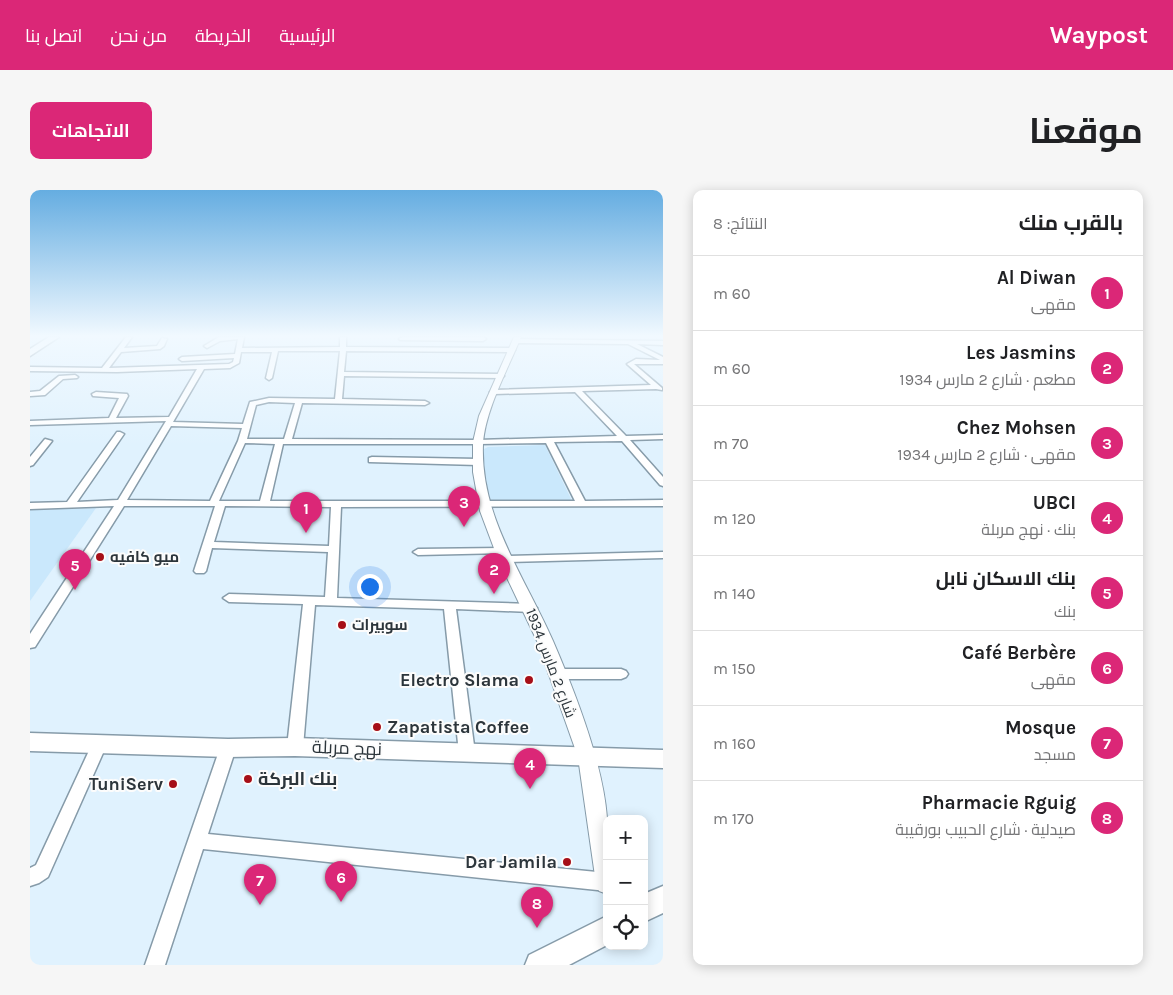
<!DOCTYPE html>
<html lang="ar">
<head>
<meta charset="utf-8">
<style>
  :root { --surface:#fff; --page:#f6f6f6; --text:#202124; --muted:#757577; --line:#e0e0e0; --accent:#db2777 }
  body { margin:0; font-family:Karla,Cairo,sans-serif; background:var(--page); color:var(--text); direction:rtl }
  .controls { position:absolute; right:15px; bottom:15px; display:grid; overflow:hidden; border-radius:10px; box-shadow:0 2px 12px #0003 }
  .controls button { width:45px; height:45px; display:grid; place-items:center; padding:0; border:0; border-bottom:1px solid var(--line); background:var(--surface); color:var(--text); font:25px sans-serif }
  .you { position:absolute; left:339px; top:396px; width:18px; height:18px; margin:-12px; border:4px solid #fff; border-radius:50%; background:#1a73e8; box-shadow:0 0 0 8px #1a73e833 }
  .badge { display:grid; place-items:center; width:32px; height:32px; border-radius:50%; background:var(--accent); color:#fff; font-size:16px; font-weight:700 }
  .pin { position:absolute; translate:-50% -41px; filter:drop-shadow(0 1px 2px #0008) }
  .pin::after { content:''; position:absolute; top:26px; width:18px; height:15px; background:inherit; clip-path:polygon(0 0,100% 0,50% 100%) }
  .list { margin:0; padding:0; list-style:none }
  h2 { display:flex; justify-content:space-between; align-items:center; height:65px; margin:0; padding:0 20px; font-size:21px }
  h2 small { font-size:16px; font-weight:400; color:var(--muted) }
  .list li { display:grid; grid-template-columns:32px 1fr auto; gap:15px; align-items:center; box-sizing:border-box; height:75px; padding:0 20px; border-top:1px solid var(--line) }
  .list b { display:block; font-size:19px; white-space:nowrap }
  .list p { margin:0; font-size:16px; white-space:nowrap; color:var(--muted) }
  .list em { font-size:16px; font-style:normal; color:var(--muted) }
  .icon { flex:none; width:28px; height:28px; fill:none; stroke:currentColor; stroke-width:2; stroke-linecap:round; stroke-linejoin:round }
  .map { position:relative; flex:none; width:633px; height:775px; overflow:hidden; direction:ltr; border-radius:10px }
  header { display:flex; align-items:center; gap:30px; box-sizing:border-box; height:70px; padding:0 25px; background:var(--accent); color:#fff }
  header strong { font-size:24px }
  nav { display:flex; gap:28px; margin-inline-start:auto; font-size:18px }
  .intro { display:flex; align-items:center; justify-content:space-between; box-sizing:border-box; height:120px; padding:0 30px }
  h1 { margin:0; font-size:35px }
  .button { padding:12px 22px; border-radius:10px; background:var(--accent); color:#fff; font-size:18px; font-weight:700 }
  main { display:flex; gap:30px; padding:0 30px }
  aside { flex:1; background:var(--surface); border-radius:10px; box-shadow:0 2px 12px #0003 }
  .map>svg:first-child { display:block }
  .built { fill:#cae8fc }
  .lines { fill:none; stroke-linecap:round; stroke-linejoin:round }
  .minor-casing { stroke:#869ba9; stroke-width:3 }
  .tertiary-casing { stroke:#869ba9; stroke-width:2 }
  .secondary-casing { stroke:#869ba9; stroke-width:3 }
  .minor { fill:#fff; fill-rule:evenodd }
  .tertiary { fill:#fff; fill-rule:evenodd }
  .secondary { fill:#fff; fill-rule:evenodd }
  .poi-dot { fill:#a60f18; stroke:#fcfcfc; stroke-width:2 }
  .labels { text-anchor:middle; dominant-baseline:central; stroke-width:4; stroke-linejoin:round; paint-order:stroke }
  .poi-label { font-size:15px; font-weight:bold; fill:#2c353b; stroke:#fcfcfc; text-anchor:start }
  .street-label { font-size:15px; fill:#2c353b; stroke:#fcfcfc }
  .near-poi-label { font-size:18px; font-weight:bold; fill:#2c353b; stroke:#fcfcfc; text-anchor:end }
  .near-street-label { font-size:18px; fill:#2c353b; stroke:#fcfcfc }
</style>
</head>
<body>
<header>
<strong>Waypost</strong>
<nav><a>الرئيسية</a><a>الخريطة</a><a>من نحن</a><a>اتصل بنا</a></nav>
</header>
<div class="intro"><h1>موقعنا</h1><a class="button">الاتجاهات</a></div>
<main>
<aside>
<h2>بالقرب منك<small>النتائج: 8</small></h2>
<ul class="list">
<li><span class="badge">1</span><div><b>Al Diwan</b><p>مقهى</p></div><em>60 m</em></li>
<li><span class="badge">2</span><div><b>Les Jasmins</b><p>مطعم · شارع 2 مارس 1934</p></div><em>60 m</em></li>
<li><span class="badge">3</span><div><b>Chez Mohsen</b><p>مقهى · شارع 2 مارس 1934</p></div><em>70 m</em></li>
<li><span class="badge">4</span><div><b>UBCI</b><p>بنك · نهج مربلة</p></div><em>120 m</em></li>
<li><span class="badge">5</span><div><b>بنك الاسكان نابل</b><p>بنك</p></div><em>140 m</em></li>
<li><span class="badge">6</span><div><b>Café Berbère</b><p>مقهى</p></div><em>150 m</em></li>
<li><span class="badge">7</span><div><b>Mosque</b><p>مسجد</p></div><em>160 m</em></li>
<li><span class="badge">8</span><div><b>Pharmacie Rguig</b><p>صيدلية · شارع الحبيب بورقيبة</p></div><em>170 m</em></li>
</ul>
</aside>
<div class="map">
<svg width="633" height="775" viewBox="0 0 633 775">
  <rect width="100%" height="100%" fill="#e0f2fe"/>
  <g class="built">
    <polygon points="515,255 544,315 460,317 452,260 458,257"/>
    <polygon points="66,318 0,411 0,320"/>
  </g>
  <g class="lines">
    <g class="minor-casing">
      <g id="minor">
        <path d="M96 147H102L94 158 127 156 132 148 137 149 134 156 130 159 91 162 79 178 199 174 203 172 204 168 152 171 149 169 152 167 205 164 208 149 190 151 177 158 174 156 189 147H214L212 158 310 157V147H316V157L482 158 485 160 482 162 316 161 314 182 471 184 474 186 471 188 314 186 312 209 395 211 399 213 395 215 272 213 262 249 448 250 587 246 545 202 464 204 460 202 464 200 621 195 597 174 606 169 630 170 598 154 486 153 483 151 486 149 633 151V155L607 154 633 167V174H604L632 198V200L626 199 552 201 596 246 633 245V249L600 250 633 287V296L630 295 592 251 524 252 555 311 633 310V316L311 317 307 408 501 414 507 418 501 422 426 419 445 563 442 567 437 569 432 567 429 563 414 419 285 415 273 557 270 561 265 563 260 561 257 557 273 414 199 412 193 408 199 404 295 407 298 362 182 358 176 381 174 383H166L164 381 185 316H94L5 457 0 458V444L84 316 0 319V313L37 312 87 242H90L94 244 47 312 88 310 136 231 0 235V231L79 228 89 208 63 206 62 204 66 202 97 204 98 206 86 228 139 227 167 179 87 182 0 181V177L72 178ZM248 161H310L305 209 239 208 220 212 213 234 143 232 174 179 200 178 209 173 211 162H242L236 188 239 190 242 188ZM239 212 265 213 254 249H217L226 215ZM141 236 212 238 208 251 180 311 97 310ZM215 253 245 254 230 311H189ZM516 253 545 311H240L253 254H448ZM195 316 301 317 299 356 184 352Z"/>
        <polygon points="372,147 453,147 456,149 453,151 370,150 369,149"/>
        <polygon points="45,185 48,187 47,188 33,189 15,205 0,206 0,202 10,201 29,186"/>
        <polygon points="15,249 22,251 3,275 0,276 0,267"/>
        <polygon points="342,267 448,269 452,272 448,275 339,272 339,268"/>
        <polygon points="472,358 476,359 477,361 476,363 388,365 383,362 388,359"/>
        <polygon points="633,362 633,368 475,372 470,369 475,366"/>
        <polygon points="526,479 591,479 596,481 598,484 596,487 591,489 526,489 521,487 519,484 521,481"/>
        <polygon points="69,548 74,550 77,554 18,687 9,693 0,696 0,678 6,675 64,550"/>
        <polygon points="198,552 203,554 206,558 178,644 577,683 577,701 173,659 135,775 115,775 190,558 193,554"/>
      </g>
    </g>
    <g class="tertiary-casing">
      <path id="tertiary" d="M484 147H491C478 179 455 220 453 254 450 327 495 387 523 451 545 502 573 573 577 628 579 653 577 679 577 704L569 701 566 693 548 567 507 451 468 369 450 321 443 282V252L449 226Z"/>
    </g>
    <g class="secondary-casing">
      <g id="secondary">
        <polygon points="19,147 29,147 0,166 0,159"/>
        <polygon points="0,543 198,549 265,548 633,560 633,578 265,566 198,567 0,561"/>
        <polygon points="633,696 633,723 614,732 614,704"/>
        <polygon points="577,726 577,755 539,775 495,775 499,765"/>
      </g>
    </g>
    <use href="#minor" class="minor"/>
    <use href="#tertiary" class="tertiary"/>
    <use href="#secondary" class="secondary"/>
  </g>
  <linearGradient id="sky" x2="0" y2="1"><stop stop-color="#65ade1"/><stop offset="0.57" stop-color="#f1f9ff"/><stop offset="1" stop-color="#f1f9ff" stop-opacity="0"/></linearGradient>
  <rect width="633" height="256" fill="url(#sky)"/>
  <g class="poi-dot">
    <circle cx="70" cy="367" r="5"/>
    <circle cx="312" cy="435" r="5"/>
    <circle cx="499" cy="490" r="5"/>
    <circle cx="347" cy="537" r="5"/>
    <circle cx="218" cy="589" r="5"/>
    <circle cx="143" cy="594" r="5"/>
    <circle cx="537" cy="672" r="5"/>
  </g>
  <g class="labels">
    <g class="poi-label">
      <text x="80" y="367">ميو كافيه</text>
      <text x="322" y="435">سوبيرات</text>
    </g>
    <g class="street-label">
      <text transform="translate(521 473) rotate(69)">شارع 2 مارس 1934</text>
    </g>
    <g class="near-poi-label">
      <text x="489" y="490">Electro Slama</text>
      <text x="357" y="537" text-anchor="start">Zapatista Coffee</text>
      <text x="228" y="589" text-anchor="start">بنك البركة</text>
      <text x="133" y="594">TuniServ</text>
      <text x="527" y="672">Dar Jamila</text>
    </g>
    <g class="near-street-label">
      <text transform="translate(317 558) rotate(2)">نهج مربلة</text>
    </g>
  </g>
</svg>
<div class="controls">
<button>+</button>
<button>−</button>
<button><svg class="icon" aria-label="locate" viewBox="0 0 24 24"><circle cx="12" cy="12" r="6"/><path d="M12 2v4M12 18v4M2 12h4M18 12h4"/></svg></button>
</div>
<div class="you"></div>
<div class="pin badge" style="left:276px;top:343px">1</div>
<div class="pin badge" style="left:464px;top:404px">2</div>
<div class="pin badge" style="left:434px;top:337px">3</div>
<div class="pin badge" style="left:500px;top:599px">4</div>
<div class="pin badge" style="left:45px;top:400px">5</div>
<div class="pin badge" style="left:311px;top:712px">6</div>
<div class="pin badge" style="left:230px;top:715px">7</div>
<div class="pin badge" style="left:507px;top:738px">8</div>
</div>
</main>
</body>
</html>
